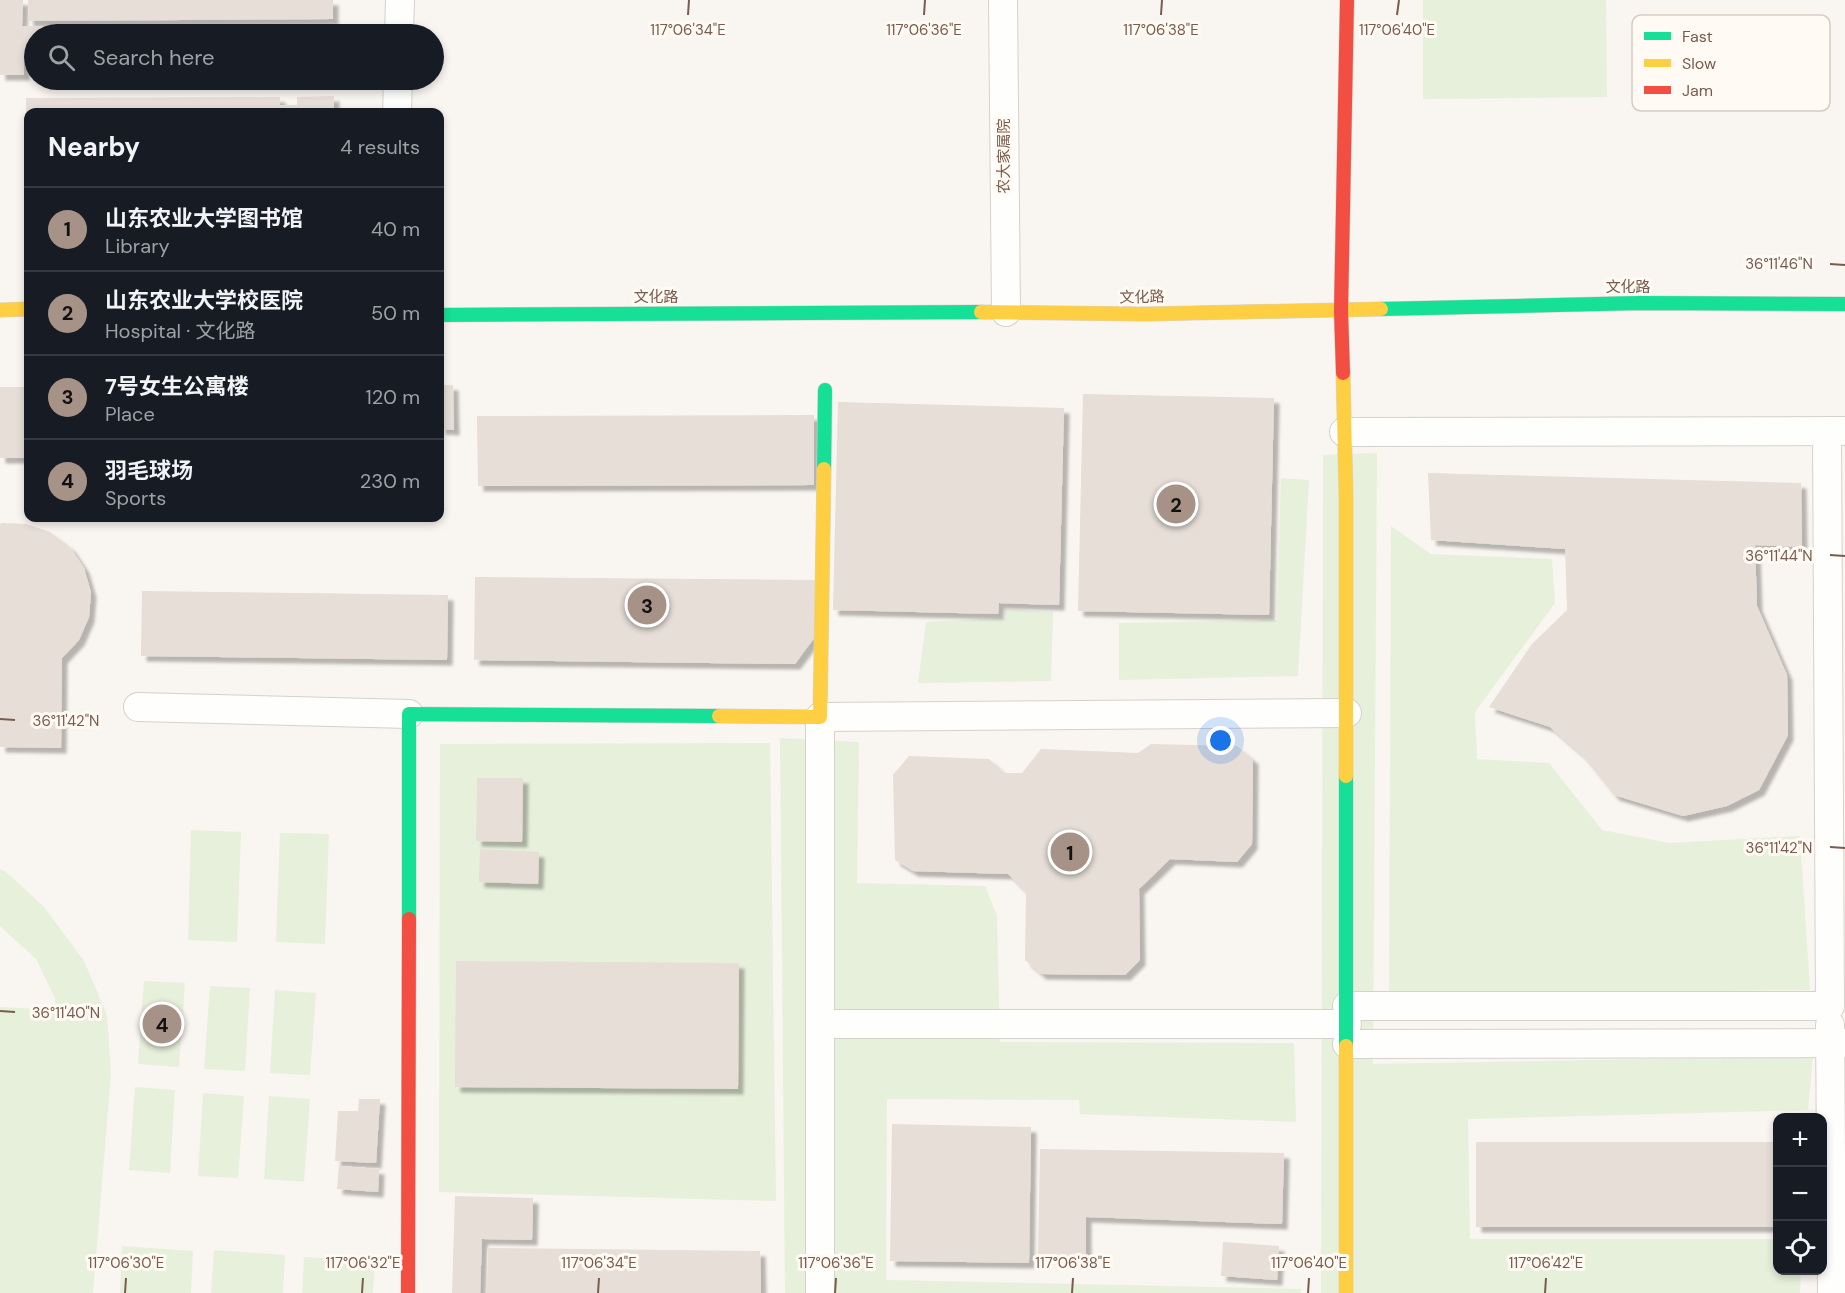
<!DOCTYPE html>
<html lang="en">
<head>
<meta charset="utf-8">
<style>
  :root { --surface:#171b24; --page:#20242c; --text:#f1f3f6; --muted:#9ea1a6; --line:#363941; --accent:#a69286 }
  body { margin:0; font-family:"DM Sans","Noto Sans SC",sans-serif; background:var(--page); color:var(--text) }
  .controls { position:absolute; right:18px; bottom:18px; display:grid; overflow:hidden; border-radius:12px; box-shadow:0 3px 9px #0003 }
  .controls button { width:54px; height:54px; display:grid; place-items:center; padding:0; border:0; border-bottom:2px solid var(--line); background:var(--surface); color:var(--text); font:30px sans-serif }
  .you { position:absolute; left:1221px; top:741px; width:21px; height:21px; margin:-15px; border:4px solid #fff; border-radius:50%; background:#1a73e8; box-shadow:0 0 0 9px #1a73e833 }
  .badge { display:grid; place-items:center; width:39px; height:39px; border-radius:50%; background:var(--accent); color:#111; font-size:20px; font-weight:700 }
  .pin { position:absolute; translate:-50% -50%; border:3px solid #fff; box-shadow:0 2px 6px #0006 }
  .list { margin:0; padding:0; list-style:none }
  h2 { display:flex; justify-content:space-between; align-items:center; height:78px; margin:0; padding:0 24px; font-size:26px }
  h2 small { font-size:20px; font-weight:400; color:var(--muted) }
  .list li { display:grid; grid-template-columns:39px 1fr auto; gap:18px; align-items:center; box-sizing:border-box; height:84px; padding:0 24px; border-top:2px solid var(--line) }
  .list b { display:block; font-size:22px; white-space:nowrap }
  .list p { margin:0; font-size:20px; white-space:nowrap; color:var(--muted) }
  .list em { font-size:20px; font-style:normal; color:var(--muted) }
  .icon { flex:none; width:33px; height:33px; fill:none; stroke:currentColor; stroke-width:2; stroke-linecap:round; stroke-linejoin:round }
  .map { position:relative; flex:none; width:1845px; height:1293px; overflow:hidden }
  .search { position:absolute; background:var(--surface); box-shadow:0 3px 9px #0003; left:24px; top:24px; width:420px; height:66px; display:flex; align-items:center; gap:15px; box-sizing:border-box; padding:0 21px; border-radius:33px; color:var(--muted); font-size:22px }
  .panel { position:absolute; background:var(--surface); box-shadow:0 3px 9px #0003; left:24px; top:108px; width:420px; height:414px; border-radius:12px }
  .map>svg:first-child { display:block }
  .green { fill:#e7f0db }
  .building { fill:#e6ded7; filter:url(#shadow) }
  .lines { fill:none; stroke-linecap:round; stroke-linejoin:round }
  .street-casing { stroke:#d7d1cb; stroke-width:30 }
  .fast-casing { stroke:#d9d2cb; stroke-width:15 }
  .slow-casing { stroke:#d9d2cb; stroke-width:15 }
  .jam-casing { stroke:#d9d2cb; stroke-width:15 }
  .street { stroke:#fefefd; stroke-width:28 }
  .fast { stroke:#16e098; stroke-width:14 }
  .slow { stroke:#ffcf43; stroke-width:14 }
  .jam { stroke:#f24e42; stroke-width:14 }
  .ticks { fill:none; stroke:#7a5c4d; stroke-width:2 }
  .labels { text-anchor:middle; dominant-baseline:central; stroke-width:6; stroke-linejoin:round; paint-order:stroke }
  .street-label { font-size:15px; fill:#7a5c4d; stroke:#fffaf3 }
  .key { fill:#fffaf3; stroke:#d7cbc1; stroke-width:1.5 }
  .key-label { font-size:16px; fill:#7a5c4d }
  .ticks-label { font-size:15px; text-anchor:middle; fill:#7a5c4d; stroke:#fffaf3; stroke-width:6; stroke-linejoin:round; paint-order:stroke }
</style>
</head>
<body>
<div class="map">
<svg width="1845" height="1293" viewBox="0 0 1845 1293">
  <defs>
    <filter id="shadow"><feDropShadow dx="5.5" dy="5.5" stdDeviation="1.5" flood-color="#0004"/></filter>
  </defs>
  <rect width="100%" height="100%" fill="#f9f5f0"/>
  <g class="green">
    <polygon points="1423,0 1606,0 1607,97 1423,99"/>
    <polygon points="1377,453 1373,1064 1813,1056 1808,1110 1468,1119 1470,1239 1777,1239 1778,1270 1801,1271 1800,1293 1321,1293 1323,455"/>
    <polygon points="1281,478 1309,480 1298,676 1119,680 1119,623 1277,620"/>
    <polygon points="1391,526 1431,554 1552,559 1555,603 1475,712 1477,759 1549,763 1602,830 1669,843 1800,836 1810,990 1389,995"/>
    <polygon points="1005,609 1053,612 1051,681 918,683 926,622 1005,618"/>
    <polygon points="780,738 859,742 857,883 985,886 997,916 1000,1042 1294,1043 1296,1122 1080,1114 1079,1100 887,1099 886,1280 1301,1289 1301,1293 785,1293"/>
    <polygon points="770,743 776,1201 439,1192 440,744"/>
    <polygon points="191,830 241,832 237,942 188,940"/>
    <polygon points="280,833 329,834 325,944 276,942"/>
    <polygon points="0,869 6,872 44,907 84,961 107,1015 111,1074 93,1293 0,1293 0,1007 56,1010 55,998 36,959 0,926"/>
    <polygon points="144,981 185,983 179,1067 138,1064"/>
    <polygon points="210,986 250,988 245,1071 204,1069"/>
    <polygon points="275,990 316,993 310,1075 270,1073"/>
    <polygon points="135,1087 175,1090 170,1173 129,1170"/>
    <polygon points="203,1093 244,1096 238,1178 198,1176"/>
    <polygon points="269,1096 310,1099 304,1182 264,1179"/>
    <polygon points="122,1246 193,1251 191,1293 120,1293"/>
    <polygon points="214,1250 285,1255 283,1293 211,1293"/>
    <polygon points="304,1257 375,1261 373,1293 302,1293"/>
  </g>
  <g class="building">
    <polygon points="0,0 23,0 22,26 54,26 54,34 34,34 34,64 24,64 24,75 0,75"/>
    <polygon points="28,0 333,0 333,19 28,21"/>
    <polygon points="334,96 334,112 28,112 28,126 26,126 26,98 280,97 280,105 297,105 297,97"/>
    <polygon points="440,385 453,385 454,430 440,429"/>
    <rect x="0" y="387" width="28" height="71"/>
    <polygon points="1083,394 1274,398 1269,615 1078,611"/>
    <polygon points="838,402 1064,408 1059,605 999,603 998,614 833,610"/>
    <polygon points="814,415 814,485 478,486 477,416"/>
    <polygon points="1428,473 1801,483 1802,547 1755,545 1757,606 1787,675 1788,735 1759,790 1727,806 1683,816 1614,795 1582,755 1550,727 1489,707 1532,644 1567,610 1565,549 1431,540"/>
    <polygon points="2,523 26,524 50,532 70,547 84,568 91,592 89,617 79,640 62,658 61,748 0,747 0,524"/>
    <polygon points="475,577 820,580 820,630 795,664 474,660"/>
    <polygon points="142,591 448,595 447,660 141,656"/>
    <polygon points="1151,744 1237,746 1253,759 1252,844 1237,862 1170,859 1139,889 1140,960 1125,975 1041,974 1025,960 1026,892 1008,874 913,871 895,860 893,775 909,756 989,759 1004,773 1022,773 1041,749 1138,753"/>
    <polygon points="477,778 523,778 522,842 476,841"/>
    <polygon points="480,849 539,852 538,884 479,882"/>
    <polygon points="456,961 739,963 738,1089 455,1087"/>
    <polygon points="359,1099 380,1099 376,1163 335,1161 338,1111 358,1111"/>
    <polygon points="892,1124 1031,1127 1029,1263 890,1261"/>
    <rect x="1476" y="1142" width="302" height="85"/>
    <polygon points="1040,1149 1284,1153 1282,1224 1086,1217 1086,1258 1038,1257"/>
    <polygon points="339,1166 379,1169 378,1192 337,1189"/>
    <polygon points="455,1196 533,1198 532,1240 482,1239 480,1293 452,1293"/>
    <polygon points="1223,1242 1279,1246 1277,1280 1221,1276"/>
    <polygon points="488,1248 760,1251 761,1293 487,1293"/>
  </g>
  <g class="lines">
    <g class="street-casing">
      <g id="street">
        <polyline points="1003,0 1006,312"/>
        <polyline points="399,34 400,0"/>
        <polyline points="397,112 398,80"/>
        <polyline points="1344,432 1845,431"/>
        <polyline points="138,707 409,714"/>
        <polyline points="1347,1006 1830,1006 1827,431"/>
        <polyline points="821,1024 1347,1024"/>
        <polyline points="1830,1025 1832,1293"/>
        <polyline points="1347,1044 1845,1043"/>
        <polyline points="820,1293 820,717 1347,713"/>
      </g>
    </g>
    <g class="fast-casing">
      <g id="fast">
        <polyline points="1381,309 1641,303 1845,304"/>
        <polyline points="440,315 981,312"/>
        <polyline points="824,469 825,390"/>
        <polyline points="1346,776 1346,1046"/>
        <polyline points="409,919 409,714 719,716"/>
      </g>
    </g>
    <g class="slow-casing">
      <g id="slow">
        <polyline points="0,310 28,309"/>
        <polyline points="981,312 1148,314 1381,309"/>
        <polyline points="1343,373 1346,495 1346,776"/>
        <polyline points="719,716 820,717 824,469"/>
        <polyline points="1346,1046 1346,1293"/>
      </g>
    </g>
    <g class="jam-casing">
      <g id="jam">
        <polyline points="1343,373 1341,311 1347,0"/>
        <polyline points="408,1293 409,919"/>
      </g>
    </g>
    <use href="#street" class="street"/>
    <use href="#fast" class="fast"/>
    <use href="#slow" class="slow"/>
    <use href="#jam" class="jam"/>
  </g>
  <path class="ticks" d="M688 15 689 0M924 15 925 0M1161 15 1162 0M1397 15 1399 0M1830 264 1845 265M1830 555 1845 556M0 719 15 720M1830 847 1845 848M0 1011 15 1012M125 1293 126 1278M362 1293 363 1278M598 1293 599 1278M835 1293 836 1278M1072 1293 1073 1278M1308 1293 1309 1278M1545 1293 1546 1278"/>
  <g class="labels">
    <g class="street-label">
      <text transform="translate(1004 156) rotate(-90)">农大家属院</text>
      <text x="1628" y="287">文化路</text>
      <text x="656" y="297">文化路</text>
      <text transform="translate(1142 297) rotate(-1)">文化路</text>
    </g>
  </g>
  <rect x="1632" y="15" width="198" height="96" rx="9" class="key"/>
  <rect x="1644" y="32" width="27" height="8" fill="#16e098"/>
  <rect x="1644" y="59" width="27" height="8" fill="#ffcf43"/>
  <rect x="1644" y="86" width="27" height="8" fill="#f24e42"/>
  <g class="key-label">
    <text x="1682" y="42">Fast</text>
    <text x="1682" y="69">Slow</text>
    <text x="1682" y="96">Jam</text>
  </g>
  <g class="ticks-label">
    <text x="688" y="35">117°06'34"E</text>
    <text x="924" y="35">117°06'36"E</text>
    <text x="1161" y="35">117°06'38"E</text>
    <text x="1397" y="35">117°06'40"E</text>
    <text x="1779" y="269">36°11'46"N</text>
    <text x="1779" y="561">36°11'44"N</text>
    <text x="66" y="726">36°11'42"N</text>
    <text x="1779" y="853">36°11'42"N</text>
    <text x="66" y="1018">36°11'40"N</text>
    <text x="126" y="1268">117°06'30"E</text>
    <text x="363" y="1268">117°06'32"E</text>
    <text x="599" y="1268">117°06'34"E</text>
    <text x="836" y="1268">117°06'36"E</text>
    <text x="1073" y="1268">117°06'38"E</text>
    <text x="1309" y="1268">117°06'40"E</text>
    <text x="1546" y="1268">117°06'42"E</text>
  </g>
</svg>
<div class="controls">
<button>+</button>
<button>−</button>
<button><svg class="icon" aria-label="locate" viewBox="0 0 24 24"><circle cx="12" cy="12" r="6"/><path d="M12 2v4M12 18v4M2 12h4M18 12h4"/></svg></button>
</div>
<div class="you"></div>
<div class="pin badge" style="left:1070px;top:852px">1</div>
<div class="pin badge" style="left:1176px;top:504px">2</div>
<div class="pin badge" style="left:647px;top:605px">3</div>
<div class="pin badge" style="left:162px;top:1024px">4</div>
<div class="search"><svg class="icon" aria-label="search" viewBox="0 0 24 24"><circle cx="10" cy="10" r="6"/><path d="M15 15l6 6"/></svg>Search here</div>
<section class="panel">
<h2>Nearby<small>4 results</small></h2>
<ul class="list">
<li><span class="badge">1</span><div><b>山东农业大学图书馆</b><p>Library</p></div><em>40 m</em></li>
<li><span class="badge">2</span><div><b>山东农业大学校医院</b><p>Hospital · 文化路</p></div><em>50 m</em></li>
<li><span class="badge">3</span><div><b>7号女生公寓楼</b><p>Place</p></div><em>120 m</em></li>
<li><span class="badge">4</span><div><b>羽毛球场</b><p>Sports</p></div><em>230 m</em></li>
</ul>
</section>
</div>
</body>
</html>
